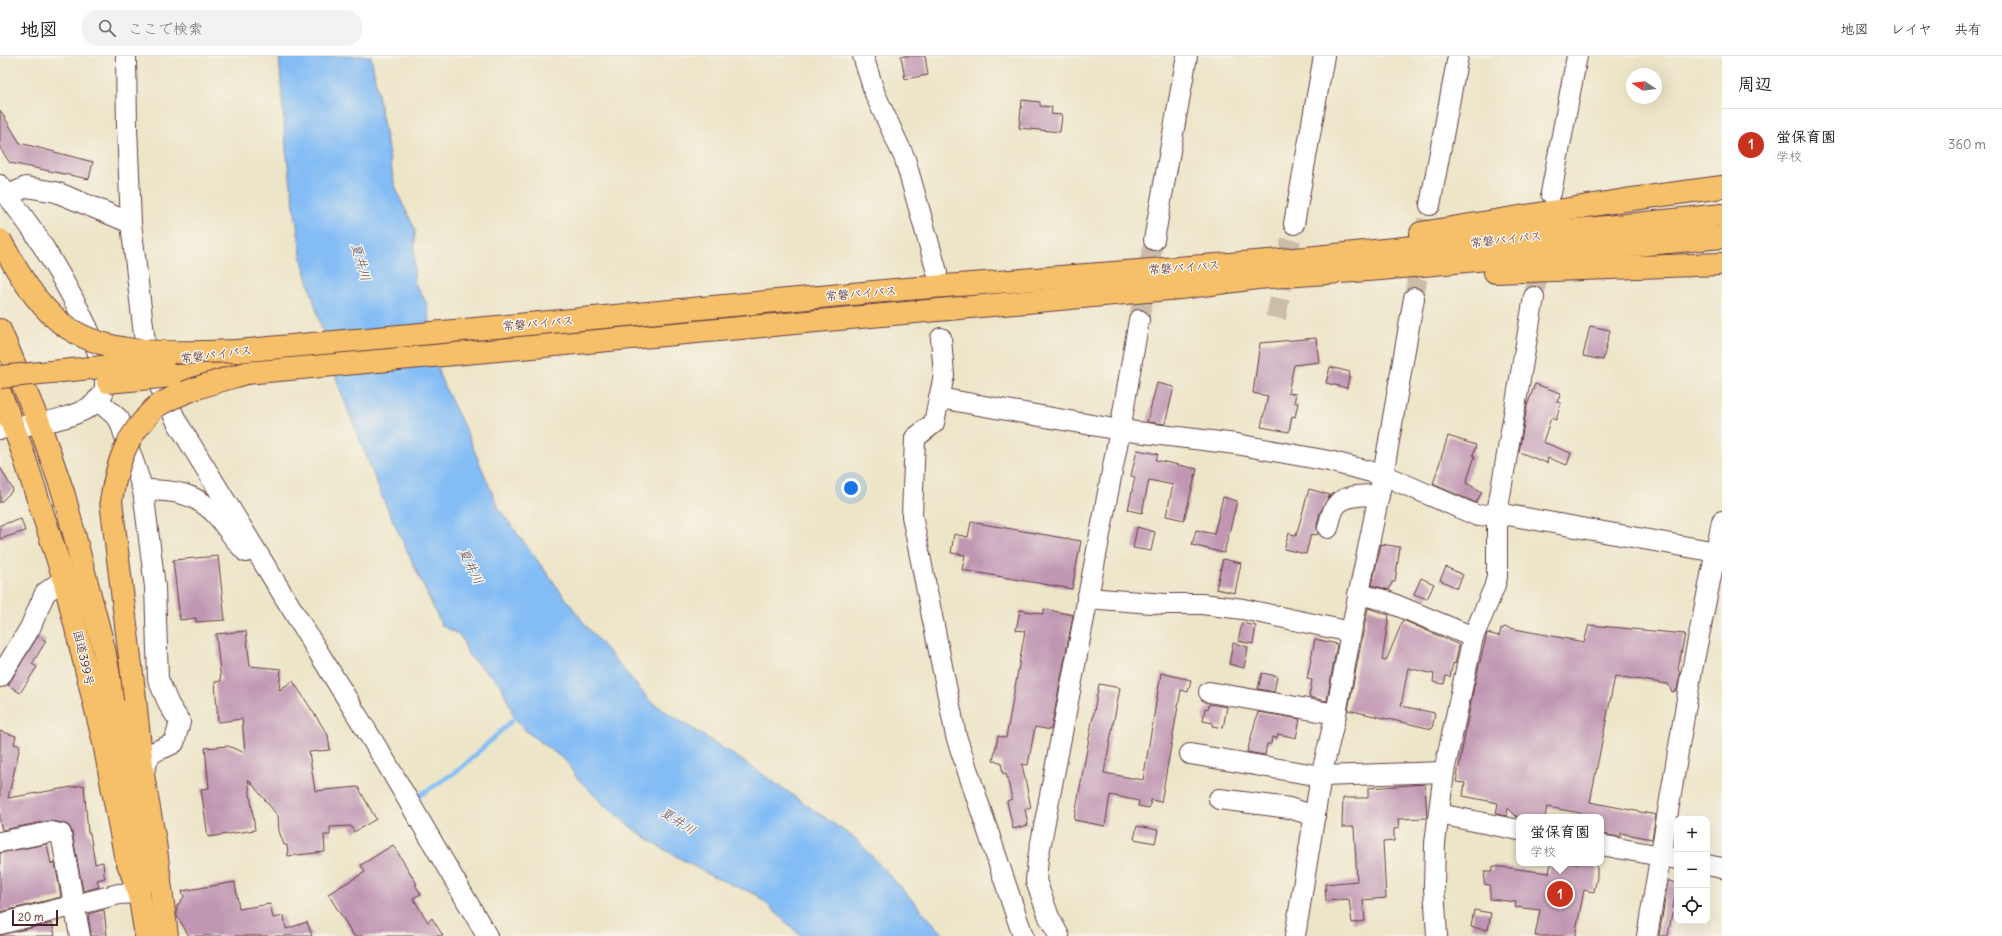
<!DOCTYPE html>
<html lang="ja">
<head>
<meta charset="utf-8">
<style>
  :root { --surface:#fff; --page:#f2f2f2; --text:#222; --muted:#767676; --line:#e0e0e0; --accent:#c8321e }
  body { margin:0; font-family:Delius,"Klee One",sans-serif; background:var(--page); color:var(--text) }
  .controls { position:absolute; right:12px; bottom:12px; display:grid; overflow:hidden; border-radius:8px; box-shadow:0 4px 16px #0002 }
  .controls button { width:36px; height:36px; display:grid; place-items:center; padding:0; border:0; border-bottom:1px solid var(--line); background:var(--surface); color:var(--text); font:20px sans-serif }
  .compass { position:absolute; left:1626px; top:12px; width:36px; height:36px; border-radius:50%; background:var(--surface); box-shadow:0 4px 16px #0002; rotate:283deg }
  .scale { position:absolute; left:12px; bottom:10px; width:46px; box-sizing:border-box; padding-left:4px; border:2px solid #4a1f2b; border-top:0; font-size:11px; line-height:14px; white-space:nowrap; color:#4a1f2b; -webkit-text-stroke:3px #f7f3e8; paint-order:stroke }
  .you { position:absolute; left:851px; top:432px; width:14px; height:14px; margin:-10px; border:3px solid #fff; border-radius:50%; background:#1a73e8; box-shadow:0 0 0 6px #1a73e833 }
  .badge { display:grid; place-items:center; width:26px; height:26px; border-radius:50%; background:var(--accent); color:#fff; font-size:13px; font-weight:700 }
  .pin { position:absolute; translate:-50% -50%; border:2px solid #fff; box-shadow:0 1px 4px #0006 }
  .popup { position:absolute; left:1516px; top:758px; width:88px; height:52px; box-sizing:border-box; display:grid; place-content:center; border-radius:8px; background:var(--surface); filter:drop-shadow(0 1px 3px #0005); font-size:13px; white-space:nowrap; color:var(--muted) }
  .popup b { font-size:15px; color:var(--text) }
  .popup::after { content:''; position:absolute; left:50%; top:100%; margin-left:-8px; border:8px solid transparent; border-top-color:var(--surface) }
  .list { margin:0; padding:0; list-style:none }
  h2 { display:flex; justify-content:space-between; align-items:center; height:52px; margin:0; padding:0 16px; font-size:17px }
  h2 small { font-size:13px; font-weight:400; color:var(--muted) }
  .list li { display:grid; grid-template-columns:26px 1fr auto; gap:12px; align-items:center; box-sizing:border-box; height:72px; padding:0 16px; border-top:1px solid var(--line) }
  .list b { display:block; font-size:15px; white-space:nowrap }
  .list p { margin:0; font-size:13px; white-space:nowrap; color:var(--muted) }
  .list em { font-size:13px; font-style:normal; color:var(--muted) }
  .icon { flex:none; width:22px; height:22px; fill:none; stroke:currentColor; stroke-width:2; stroke-linecap:round; stroke-linejoin:round }
  .map { position:relative; flex:none; width:1722px; height:880px; overflow:hidden }
  header { display:flex; align-items:center; gap:24px; box-sizing:border-box; height:56px; padding:0 20px; background:var(--surface); border-bottom:1px solid var(--line) }
  header strong { font-size:19px }
  nav { display:flex; gap:22px; margin-inline-start:auto; font-size:14px }
  .search { width:280px; height:36px; background:var(--page); display:flex; align-items:center; gap:10px; box-sizing:border-box; padding:0 14px; border-radius:16px; color:var(--muted); font-size:15px }
  main { display:flex }
  aside { flex:1; background:var(--surface) }
  .map>svg:first-child { display:block }
  .water { fill:#84bdf5; stroke:#676e90 }
  .lines { fill:none; stroke-linecap:round; stroke-linejoin:round }
  .stream { stroke:#84bdf5; stroke-width:4.5 }
  .building { fill:#c096b2 }
  .minor-tunnel { stroke:#ccbda9; stroke-width:20; stroke-dasharray:20 10; stroke-linecap:butt }
  .minor-casing { stroke:#623d43; stroke-width:22 }
  .highway-casing { stroke:#623d43; stroke-width:24 }
  .minor { stroke:#fff; stroke-width:20 }
  .highway { stroke:#f6c06b; stroke-width:22 }
  .highway-bridge-casing { stroke:#623d43; stroke-width:24; stroke-linecap:butt }
  .highway-bridge { stroke:#f6c06b; stroke-width:22 }
  .labels { text-anchor:middle; dominant-baseline:central; stroke-width:3; stroke-linejoin:round; paint-order:stroke }
  .street-label { font-size:12px; fill:#4a1f2b; stroke:#f7f3e8 }
  .water-label { font-size:13px; font-style:italic; fill:#5b4e68; stroke:#f7f3e8 }
</style>
</head>
<body>
<header>
<strong>地図</strong>
<div class="search"><svg class="icon" aria-label="search" viewBox="0 0 24 24"><circle cx="10" cy="10" r="6"/><path d="M15 15l6 6"/></svg>ここで検索</div>
<nav><a>地図</a><a>レイヤ</a><a>共有</a></nav>
</header>
<main>
<div class="map">
<svg width="1722" height="880" viewBox="0 0 1722 880">
  <rect width="100%" height="100%" fill="#f7f3e8"/>
  <filter id="ink" filterUnits="userSpaceOnUse"><feTurbulence type="fractalNoise" baseFrequency=".025" numOctaves="2"/><feDisplacementMap in="SourceGraphic" scale="8" xChannelSelector="R" yChannelSelector="G"/><feConvolveMatrix kernelMatrix="1 2 1 2 8 2 1 2 1" color-interpolation-filters="sRGB"/></filter>
  <filter id="wash" filterUnits="userSpaceOnUse"><feTurbulence type="fractalNoise" baseFrequency=".012" numOctaves="4" result="noise"/><feDisplacementMap in="SourceGraphic" scale="16" xChannelSelector="R" yChannelSelector="G"/><feGaussianBlur stdDeviation="0.9" result="paint"/><feColorMatrix in="noise" values="0 0 0 0 0 0 0 0 0 0 0 0 0 0 0 0 0 1.4 0 .05"/><feComposite in="paint" operator="in"/></filter>
  <g filter="url(#wash)">
    <rect width="100%" height="100%" fill="#ede5c8"/>
    <polygon class="water" points="279,0 371,0 394,126 400,143 415,173 414,226 426,246 440,321 466,375 499,453 587,571 651,646 749,709 857,784 945,880 801,880 757,839 711,820 655,788 632,772 602,747 576,721 566,705 527,676 515,662 501,629 468,599 463,584 457,577 442,570 383,443 338,328 302,204 286,94"/>
    <g class="lines">
      <polyline class="stream" points="419,740 460,713 518,659"/>
    </g>
    <g id="blocks">
      <g class="building">
        <polygon points="901,0 925,0 928,19 905,23"/>
        <polygon points="1022,44 1040,46 1040,50 1052,51 1051,58 1062,59 1060,76 1019,72"/>
        <polygon points="0,54 20,87 93,106 89,123 10,107 0,92"/>
        <polygon points="1590,270 1610,274 1603,304 1583,300"/>
        <polygon points="1316,282 1319,306 1294,309 1288,337 1296,338 1294,346 1298,347 1295,361 1292,360 1289,376 1261,371 1268,340 1253,337 1260,287"/>
        <polygon points="1330,311 1350,316 1347,332 1326,327"/>
        <polygon points="1157,327 1174,331 1165,368 1147,366"/>
        <polygon points="1535,328 1561,337 1557,346 1561,347 1556,364 1551,362 1543,386 1571,397 1567,409 1548,402 1547,407 1519,396 1527,350"/>
        <polygon points="1448,380 1476,389 1473,399 1475,400 1466,427 1482,436 1476,447 1433,428"/>
        <polygon points="1137,394 1158,398 1156,404 1197,413 1184,464 1166,460 1173,429 1149,424 1142,457 1128,454 1135,421 1131,420"/>
        <polygon points="0,411 13,434 0,447"/>
        <polygon points="1309,433 1330,439 1320,456 1317,469 1318,478 1317,479 1311,478 1306,498 1284,493 1289,477 1296,480"/>
        <polygon points="1223,441 1237,445 1224,497 1192,489 1196,474 1214,478"/>
        <polygon points="21,463 25,475 0,483 0,469"/>
        <polygon points="971,466 1081,485 1072,533 962,514 965,499 951,497 954,478 968,481"/>
        <polygon points="1137,471 1155,476 1151,495 1133,492"/>
        <polygon points="1381,488 1400,491 1395,526 1392,526 1389,534 1372,529"/>
        <polygon points="218,500 225,564 196,566 196,562 180,564 173,504"/>
        <polygon points="1223,503 1241,507 1235,537 1216,533"/>
        <polygon points="1446,511 1463,519 1457,532 1440,524"/>
        <polygon points="1421,522 1434,528 1427,543 1414,538"/>
        <polygon points="1368,552 1389,559 1382,604 1386,605 1403,564 1459,589 1455,608 1453,607 1450,621 1446,620 1444,628 1433,626 1434,618 1408,612 1401,650 1435,657 1432,673 1348,654"/>
        <polygon points="1044,553 1073,559 1051,674 1035,671 1028,709 1022,708 1031,752 1025,753 1028,769 1013,773 1007,745 1012,743 1006,717 1003,718 1001,706 993,705 998,680 1006,682 1025,575 1016,574 1020,554 1043,558"/>
        <polygon points="1242,567 1256,570 1253,588 1238,585"/>
        <polygon points="1589,569 1685,578 1678,613 1680,618 1677,634 1672,636 1668,628 1615,620 1590,746 1656,759 1652,783 1621,777 1620,781 1601,778 1601,761 1579,761 1580,757 1547,751 1545,761 1517,761 1508,752 1507,760 1496,758 1498,747 1463,740 1465,727 1456,726 1474,630 1487,577 1499,580 1501,573 1503,573 1504,571 1584,586"/>
        <polygon points="246,575 250,610 281,613 279,634 293,625 328,679 330,694 309,696 315,735 358,731 376,763 354,776 351,770 330,771 330,779 324,779 325,796 288,800 287,789 284,789 279,775 278,760 248,723 255,774 208,781 201,733 209,732 205,692 228,690 245,697 242,663 218,666 215,626 221,625 216,578"/>
        <polygon points="38,580 46,585 32,608 37,611 20,637 8,629"/>
        <polygon points="1315,583 1337,588 1327,645 1309,641 1312,624 1307,623"/>
        <polygon points="1233,587 1248,591 1244,612 1229,608"/>
        <polygon points="1161,617 1191,624 1188,636 1181,634 1161,746 1151,744 1149,752 1138,750 1139,745 1110,739 1105,770 1074,764 1099,628 1120,632 1104,717 1143,724"/>
        <polygon points="1262,617 1277,620 1274,636 1258,633"/>
        <polygon points="1209,648 1227,651 1223,672 1212,670 1213,667 1203,665 1205,652 1208,653"/>
        <polygon points="1258,656 1300,663 1296,682 1278,678 1277,682 1272,681 1271,688 1267,688 1265,699 1247,696"/>
        <polygon points="0,675 16,680 14,688 20,690 8,742 84,729 88,777 90,777 95,808 103,806 104,819 105,822 97,824 99,831 83,835 72,776 69,770 63,767 49,765 2,774 0,766"/>
        <polygon points="1425,728 1427,762 1398,763 1399,772 1394,773 1394,785 1383,786 1386,842 1363,844 1365,865 1352,867 1349,843 1326,845 1325,828 1357,825 1354,771 1342,771 1343,742 1368,742 1368,732"/>
        <polygon points="1137,770 1158,774 1155,787 1134,783"/>
        <polygon points="47,788 51,808 55,807 61,841 0,856 0,797"/>
        <polygon points="393,789 417,828 415,829 421,838 413,842 428,866 432,862 443,880 354,880 328,838 365,816 361,809"/>
        <polygon points="1551,807 1594,807 1597,812 1597,821 1594,836 1584,834 1575,880 1535,880 1540,854 1515,851 1516,846 1490,843 1490,829 1484,828 1485,815 1492,815 1493,810 1549,817"/>
        <polygon points="1668,825 1677,827 1677,829 1668,880 1659,880"/>
        <polygon points="235,826 239,853 270,848 273,862 284,860 286,873 307,866 312,880 189,880 177,860 177,850 184,841 182,835"/>
        <polygon points="104,854 107,880 91,880 88,858"/>
        <polygon points="1474,854 1491,857 1488,874 1471,871"/>
        <polygon points="52,867 55,880 0,880 0,879"/>
      </g>
    </g>
  </g>
  <g filter="url(#ink)">
    <use href="#blocks" fill-opacity="0" stroke="#623d43" stroke-width="1"/>
    <g class="lines">
      <g class="minor-tunnel">
        <polyline points="937,216 941,282"/>
        <polyline points="1534,241 1541,199"/>
        <polyline points="1414,242 1430,149"/>
        <polyline points="1276,262 1294,168"/>
        <polyline points="1139,264 1154,184"/>
      </g>
      <g class="minor-casing">
        <g id="minor">
          <polyline points="126,0 127,71 131,167 145,287 150,310 177,366 387,708 487,880"/>
          <polyline points="863,0 875,38 905,103 937,216"/>
          <path d="M0 129C11 145 23 160 34 176 50 201 117 310 103 337 90 364 27 369 0 373"/>
          <polyline points="1551,137 1577,0"/>
          <polyline points="7,140 26,131 56,136 131,167"/>
          <polyline points="1430,149 1458,0"/>
          <polyline points="1294,168 1324,0"/>
          <polyline points="1154,184 1187,0"/>
          <polyline points="1534,241 1497,457 1722,497"/>
          <polyline points="1414,242 1383,419 1351,576 1336,658 1321,720 1444,716"/>
          <polyline points="941,282 944,319 934,367 915,382 912,460 956,680 1023,880"/>
          <polyline points="939,342 1120,374 1236,388 1329,405 1383,419 1478,460 1497,457 1497,521 1494,532 1473,581 1444,716 1435,787 1434,831 1437,880"/>
          <path d="M97 344 119 363 143 434 155 531 158 623 169 649 180 666 174 687C152 699 151 690 143 719"/>
          <path d="M143 434C174 434 198 437 219 462 228 474 236 486 246 496"/>
          <path d="M1328 472C1330 466 1331 457 1335 451 1343 438 1366 439 1379 439"/>
          <polyline points="1358,538 1384,544 1473,581"/>
          <polyline points="1087,542 1165,548 1202,548 1243,553 1351,576"/>
          <polyline points="0,621 30,572 45,537 64,523"/>
          <polyline points="1209,636 1336,658"/>
          <polyline points="1190,698 1321,720 1295,880"/>
          <polyline points="1219,743 1289,752 1315,760"/>
          <polyline points="1439,758 1519,774"/>
          <polyline points="0,786 51,776 61,778 80,880"/>
          <polyline points="1601,789 1677,803"/>
          <polyline points="1707,809 1722,812"/>
          <polyline points="0,868 119,838 139,837"/>
          <polyline points="1059,880 1049,861 1036,825 1038,802 1120,374 1139,264"/>
          <polyline points="1647,880 1691,619 1722,465"/>
        </g>
      </g>
      <g class="highway-casing">
        <g id="highway">
          <polyline points="1421,177 1625,144 1722,131"/>
          <polyline points="1495,216 1722,208"/>
          <polyline points="0,274 39,367 64,439 104,593 142,793 139,837"/>
          <polyline points="237,295 906,233 1306,202 1722,159"/>
          <polyline points="172,320 246,317 1180,232 1257,222 1381,213 1722,181"/>
          <polyline points="0,337 20,388 64,523 104,687 125,799 139,837 146,880"/>
          <polyline points="135,643 143,719 155,786 167,880"/>
        </g>
      </g>
      <use href="#minor" class="minor"/>
      <use href="#highway" class="highway"/>
      <g class="highway-bridge-casing">
        <g id="highway-bridge">
          <path d="M0 184C16 213 34 246 61 267 109 304 180 296 237 295"/>
          <polyline points="0,321 163,305"/>
          <polyline points="108,326 172,320"/>
          <path d="M135 643 111 445C116 414 123 387 144 364 148 359 152 354 157 350 184 334 216 326 246 317"/>
        </g>
      </g>
      <use href="#highway-bridge" class="highway-bridge"/>
    </g>
  </g>
  <g class="labels">
    <g class="street-label">
      <text transform="translate(1506 183) rotate(-6)">常磐バイパス</text>
      <text transform="translate(1184 211) rotate(-4)">常磐バイパス</text>
      <text transform="translate(861 237) rotate(-5)">常磐バイパス</text>
      <text transform="translate(538 267) rotate(-5)">常磐バイパス</text>
      <text transform="translate(216 298) rotate(-7)">常磐バイパス</text>
      <text transform="translate(84 602) rotate(77)">国道399号</text>
    </g>
    <g class="water-label">
      <text transform="translate(361 206) rotate(74)">夏井川</text>
      <text transform="translate(471 510) rotate(64)">夏井川</text>
      <text transform="translate(678 765) rotate(33)">夏井川</text>
    </g>
  </g>
</svg>
<div class="controls">
<button>+</button>
<button>−</button>
<button><svg class="icon" aria-label="locate" viewBox="0 0 24 24"><circle cx="12" cy="12" r="6"/><path d="M12 2v4M12 18v4M2 12h4M18 12h4"/></svg></button>
</div>
<svg class="compass" viewBox="-18 -18 36 36"><path d="M0-13l5 13h-10z" fill="#e53935"/><path d="M0 13l5-13h-10z" fill="#767676"/></svg>
<div class="scale">20 m</div>
<div class="you"></div>
<div class="pin badge" style="left:1560px;top:838px">1</div>
<div class="popup"><b>蛍保育園</b>学校</div>
</div>
<aside>
<h2>周辺<small></small></h2>
<ul class="list">
<li><span class="badge">1</span><div><b>蛍保育園</b><p>学校</p></div><em>360 m</em></li>
</ul>
</aside>
</main>
</body>
</html>
